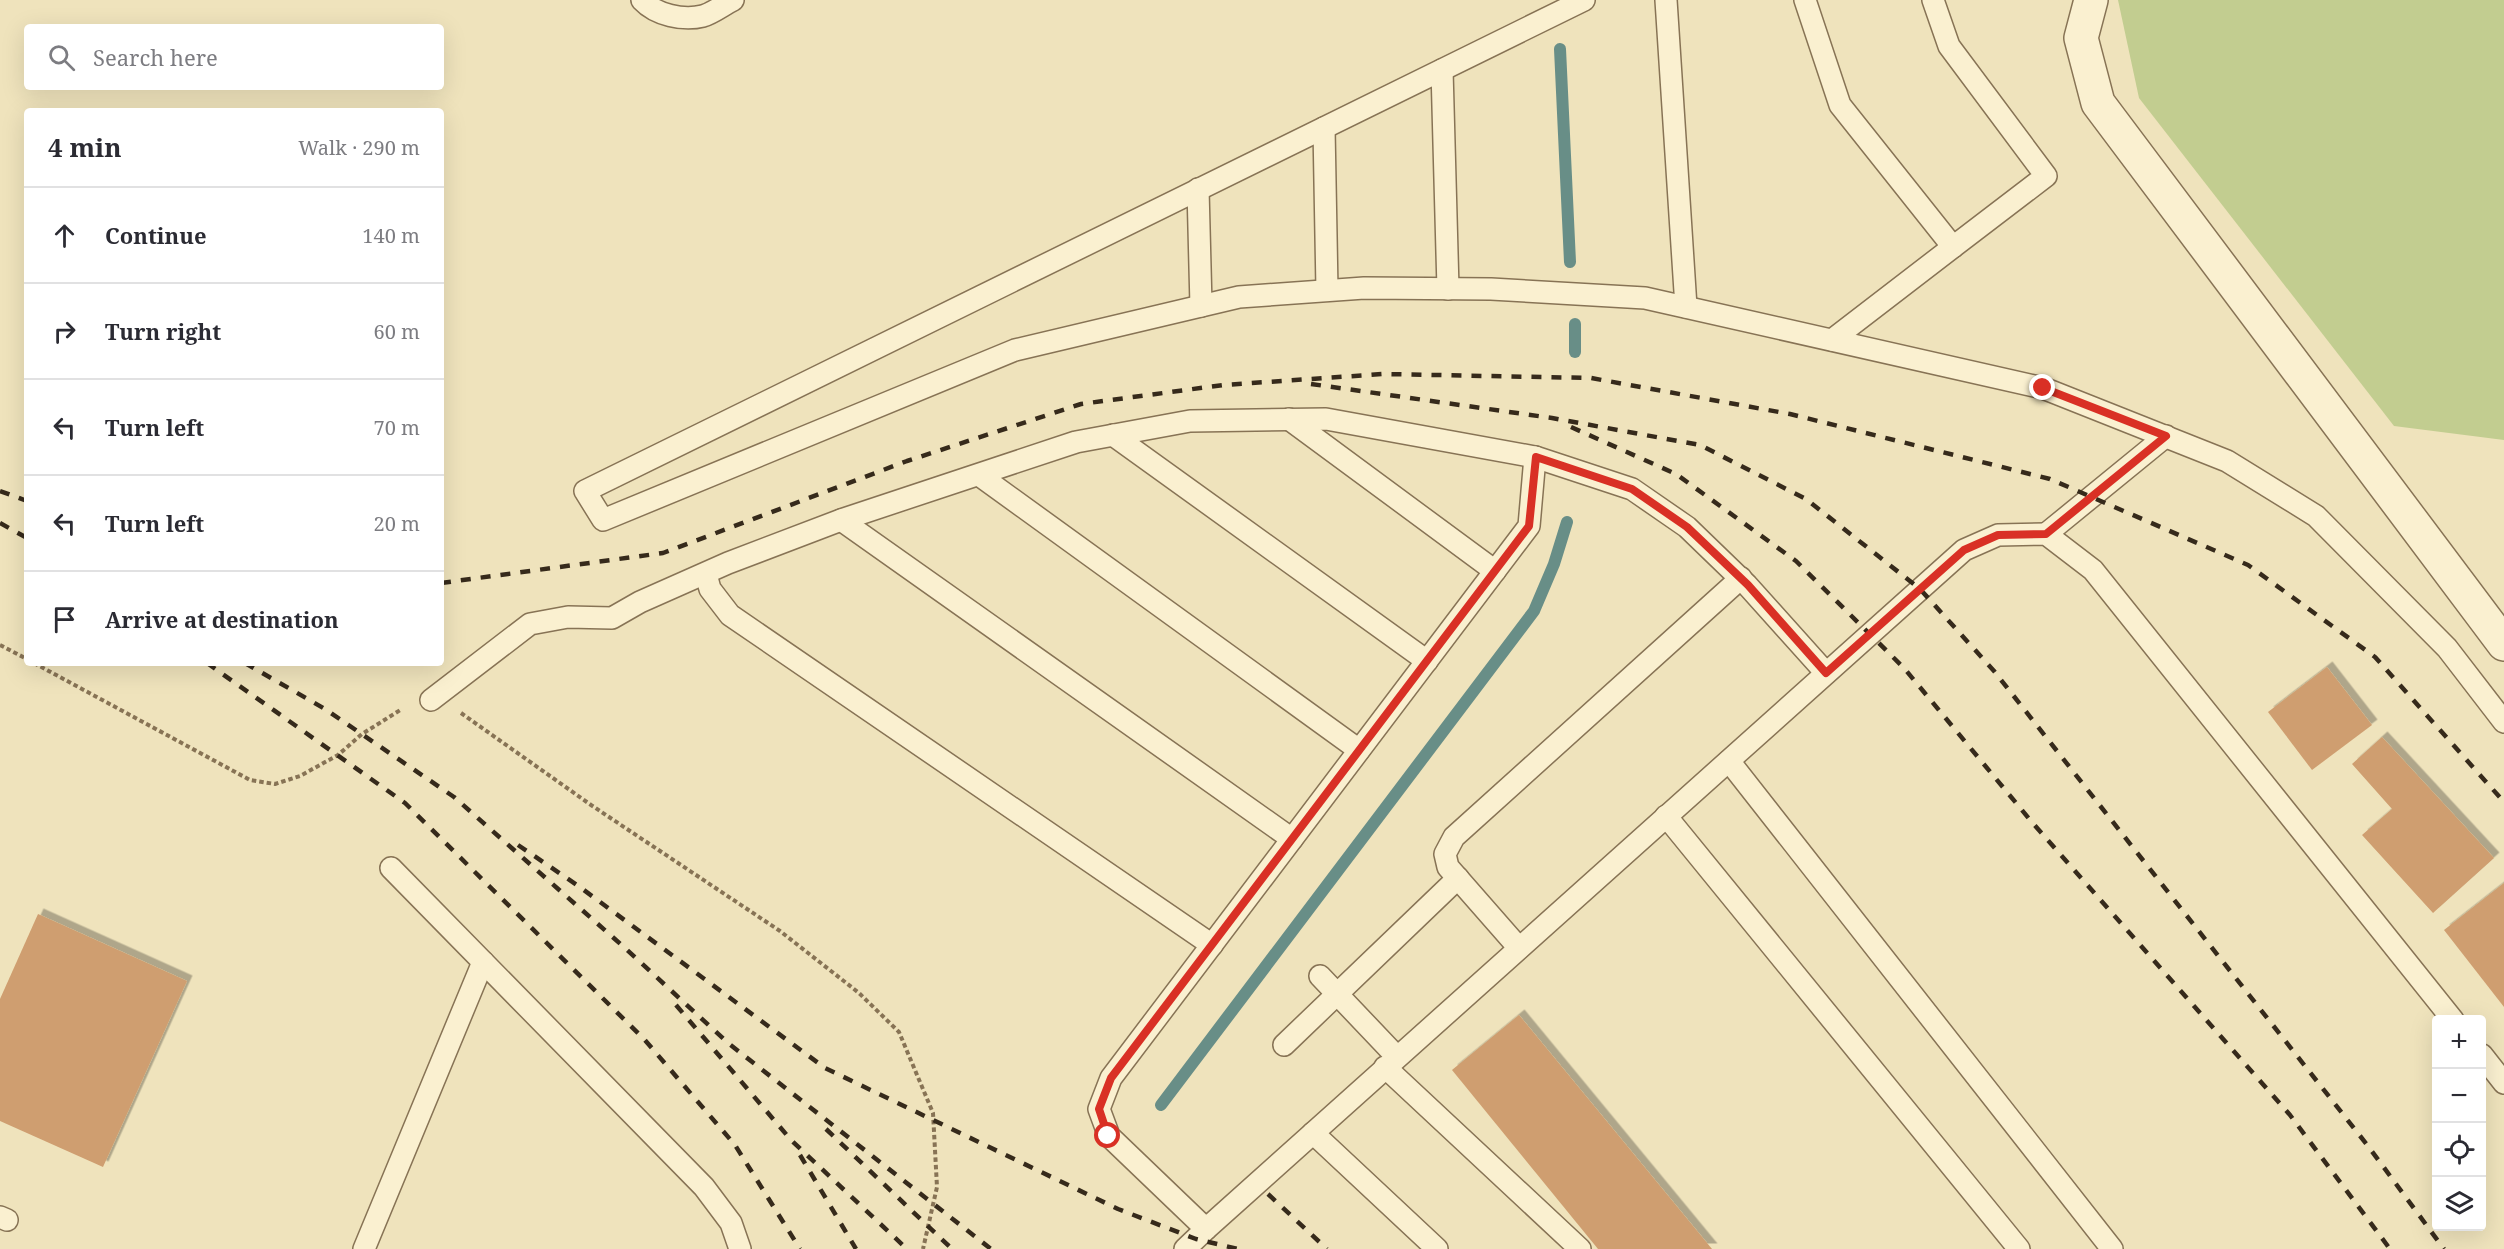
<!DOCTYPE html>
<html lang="en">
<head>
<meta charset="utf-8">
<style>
  :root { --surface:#fff; --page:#f2f2f3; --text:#2b2b33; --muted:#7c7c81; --line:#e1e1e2 }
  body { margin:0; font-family:"Noto Serif",serif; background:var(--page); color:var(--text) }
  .controls { position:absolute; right:18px; bottom:18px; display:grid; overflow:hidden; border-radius:6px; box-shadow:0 6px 24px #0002 }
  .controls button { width:54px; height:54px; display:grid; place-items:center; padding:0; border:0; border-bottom:2px solid var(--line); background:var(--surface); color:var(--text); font:30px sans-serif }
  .stop { position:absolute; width:18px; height:18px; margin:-14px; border:4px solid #d93025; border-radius:50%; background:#fff }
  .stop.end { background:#d93025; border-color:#fff; box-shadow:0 2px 6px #0008 }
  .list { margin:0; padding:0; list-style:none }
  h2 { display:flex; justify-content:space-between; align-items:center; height:78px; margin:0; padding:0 24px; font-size:26px }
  h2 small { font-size:20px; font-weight:400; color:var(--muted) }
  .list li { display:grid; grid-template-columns:39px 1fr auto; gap:18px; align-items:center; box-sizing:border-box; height:96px; padding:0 24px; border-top:2px solid var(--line) }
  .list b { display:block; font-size:22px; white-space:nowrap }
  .list em { font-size:20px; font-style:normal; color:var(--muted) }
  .icon { flex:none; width:33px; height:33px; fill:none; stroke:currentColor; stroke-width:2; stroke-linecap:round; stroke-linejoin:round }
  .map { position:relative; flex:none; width:2504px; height:1249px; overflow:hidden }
  .search { position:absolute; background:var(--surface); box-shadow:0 6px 24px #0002; left:24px; top:24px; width:420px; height:66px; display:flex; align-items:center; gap:15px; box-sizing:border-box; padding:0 21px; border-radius:6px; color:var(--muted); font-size:22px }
  .panel { position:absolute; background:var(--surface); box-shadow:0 6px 24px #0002; left:24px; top:108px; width:420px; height:558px; border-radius:6px }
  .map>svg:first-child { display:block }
  .green { fill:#c2cd90 }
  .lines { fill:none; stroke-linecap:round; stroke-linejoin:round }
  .stream { stroke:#688e87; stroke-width:12 }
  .building { fill:#cf9e70; filter:url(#shadow) }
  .lane-casing { stroke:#877355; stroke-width:24 }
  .street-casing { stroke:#877355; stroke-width:36 }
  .path { stroke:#877355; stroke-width:4; stroke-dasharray:4.5 3; stroke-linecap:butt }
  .lane { stroke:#faf0d0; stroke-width:21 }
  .street { stroke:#faf0d0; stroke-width:33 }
  .rail { stroke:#362a1b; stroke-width:4.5; stroke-dasharray:10 10; stroke-linecap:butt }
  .route { stroke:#d93025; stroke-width:8 }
</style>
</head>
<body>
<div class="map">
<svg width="2504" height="1249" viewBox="0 0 2504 1249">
  <defs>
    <filter id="shadow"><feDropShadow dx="5.5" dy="-5.5" stdDeviation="0" flood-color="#0004"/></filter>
  </defs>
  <rect width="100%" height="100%" fill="#efe3bc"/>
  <polygon class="green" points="2118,0 2504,0 2504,440 2394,426 2139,98"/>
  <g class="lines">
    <g class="stream">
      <polyline points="1560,49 1570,262"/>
      <polyline points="1575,324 1575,352"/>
      <polyline points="1161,1105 1534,611 1554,564 1567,522"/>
    </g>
  </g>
  <g class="building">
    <polygon points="2327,667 2372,725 2312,770 2268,712"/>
    <polygon points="2382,737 2494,858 2433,913 2362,835 2392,809 2352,764"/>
    <polygon points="2504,883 2504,1007 2444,930"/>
    <polygon points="38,914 187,981 103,1167 0,1121 0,999"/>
    <polygon points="1519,1015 1712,1249 1598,1249 1452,1070"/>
  </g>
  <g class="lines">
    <g class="lane-casing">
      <g id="lane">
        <path d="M642 0C656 15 683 21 703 16 713 13 723 5 733 0"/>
        <polyline points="1584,0 585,491 603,520 1015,350 1239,297 1364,288 1491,289 1645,298 2043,388 2227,461 2316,516 2447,648 2504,722"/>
        <polyline points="1666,0 1686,307"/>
        <polyline points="1805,0 1840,105 1953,247 1832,340"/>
        <polyline points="1933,0 1949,46 2046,176 1953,247"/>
        <polyline points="1442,70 1448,289"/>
        <polyline points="1324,128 1327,290"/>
        <polyline points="1198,189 1201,306"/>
        <polyline points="1289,419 1495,571"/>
        <polyline points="1113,435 1427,661"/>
        <polyline points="1535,457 1529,526 1111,1078 1099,1109 1109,1136 1206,1229 1964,550 1998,535 2046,534 2093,570 2453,1020"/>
        <polyline points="979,475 1359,750"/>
        <polyline points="841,520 1292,839"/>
        <polyline points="2046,534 2166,436"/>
        <polyline points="706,574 710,589 730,615 1212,945"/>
        <polyline points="431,700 530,624 568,617 612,618 640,602 728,563 841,520 1076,442 1190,421 1326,419 1535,457 1632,489 1687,527 1747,585 1826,673"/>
        <polyline points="1729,761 2112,1249"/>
        <polyline points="1666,816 2019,1249"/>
        <polyline points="391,868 704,1187 731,1223 740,1249"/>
        <polyline points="1519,948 1448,867 1445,854 1454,837 1741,578"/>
        <polyline points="1320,976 1397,1057"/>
        <polyline points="1284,1045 1458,878"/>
        <polyline points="2482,1055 2504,1083"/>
        <polyline points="1385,1067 1580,1249"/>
        <polyline points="1313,1133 1437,1249"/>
        <polyline points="0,1217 7,1220"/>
        <polyline points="364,1249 483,962"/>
        <polyline points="1185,1249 1206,1229"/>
      </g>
    </g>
    <g class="street-casing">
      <polyline id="street" points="2091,0 2081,38 2098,103 2504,644"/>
    </g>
    <g class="path">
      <polyline points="0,645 27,659"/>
      <polyline points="34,663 250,780 275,784 300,776 338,755 362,734 402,709"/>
      <polyline points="461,713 591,805 780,931 859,993 899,1032 933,1113 937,1187 923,1249"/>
    </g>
    <use href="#lane" class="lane"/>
    <use href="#street" class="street"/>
    <g class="rail">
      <polyline points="1311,384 1552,418 1700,445 1806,499 1920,589 1994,671 2368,1146 2444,1249"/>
      <polyline points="1571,427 1676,474 1796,561 1904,668 2031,821 2290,1115 2390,1249"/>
      <polyline points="0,491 27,501"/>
      <polyline points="0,523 27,538"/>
      <polyline points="441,583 663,553 907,461 1081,404 1223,385 1383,374 1591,378 1790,414 2050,479 2248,565 2375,657 2504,802"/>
      <polyline points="207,663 405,803 644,1039 735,1145 800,1249"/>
      <polyline points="245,663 325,709 454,797 625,948 728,1043 991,1249"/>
      <polyline points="518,845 577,885 825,1068 1118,1209 1196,1239 1238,1249"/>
      <polyline points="676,1005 791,1140 907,1249"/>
      <polyline points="826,1129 952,1249"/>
      <polyline points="800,1155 856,1249"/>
      <polyline points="1268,1194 1327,1249"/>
    </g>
  </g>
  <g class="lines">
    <polyline class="route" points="1108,1136 1099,1109 1111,1078 1529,526 1536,457 1632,489 1687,527 1748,585 1826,673 1964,550 1998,535 2046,534 2166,436 2043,388"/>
  </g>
</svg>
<div class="controls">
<button>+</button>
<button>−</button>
<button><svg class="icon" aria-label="locate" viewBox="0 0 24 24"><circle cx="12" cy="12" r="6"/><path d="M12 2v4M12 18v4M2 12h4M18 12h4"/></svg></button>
<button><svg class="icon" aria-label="layers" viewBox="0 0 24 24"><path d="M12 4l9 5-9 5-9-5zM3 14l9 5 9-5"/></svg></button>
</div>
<div class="stop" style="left:1108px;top:1136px"></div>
<div class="stop end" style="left:2043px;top:388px"></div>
<div class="search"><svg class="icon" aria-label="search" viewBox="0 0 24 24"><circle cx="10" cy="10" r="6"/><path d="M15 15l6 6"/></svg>Search here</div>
<section class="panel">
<h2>4 min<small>Walk · 290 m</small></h2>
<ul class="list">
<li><svg class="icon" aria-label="ahead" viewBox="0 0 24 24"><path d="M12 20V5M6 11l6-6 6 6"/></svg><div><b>Continue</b></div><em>140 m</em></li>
<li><svg class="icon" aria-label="right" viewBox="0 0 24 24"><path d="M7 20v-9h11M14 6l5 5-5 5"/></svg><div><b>Turn right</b></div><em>60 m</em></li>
<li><svg class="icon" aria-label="left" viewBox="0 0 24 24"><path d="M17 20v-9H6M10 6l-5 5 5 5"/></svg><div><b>Turn left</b></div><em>70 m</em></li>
<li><svg class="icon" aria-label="left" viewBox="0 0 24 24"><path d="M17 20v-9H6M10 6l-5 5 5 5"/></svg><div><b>Turn left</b></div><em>20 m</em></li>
<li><svg class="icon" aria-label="arrive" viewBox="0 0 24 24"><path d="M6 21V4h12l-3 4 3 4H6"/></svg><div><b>Arrive at destination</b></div></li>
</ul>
</section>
</div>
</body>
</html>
